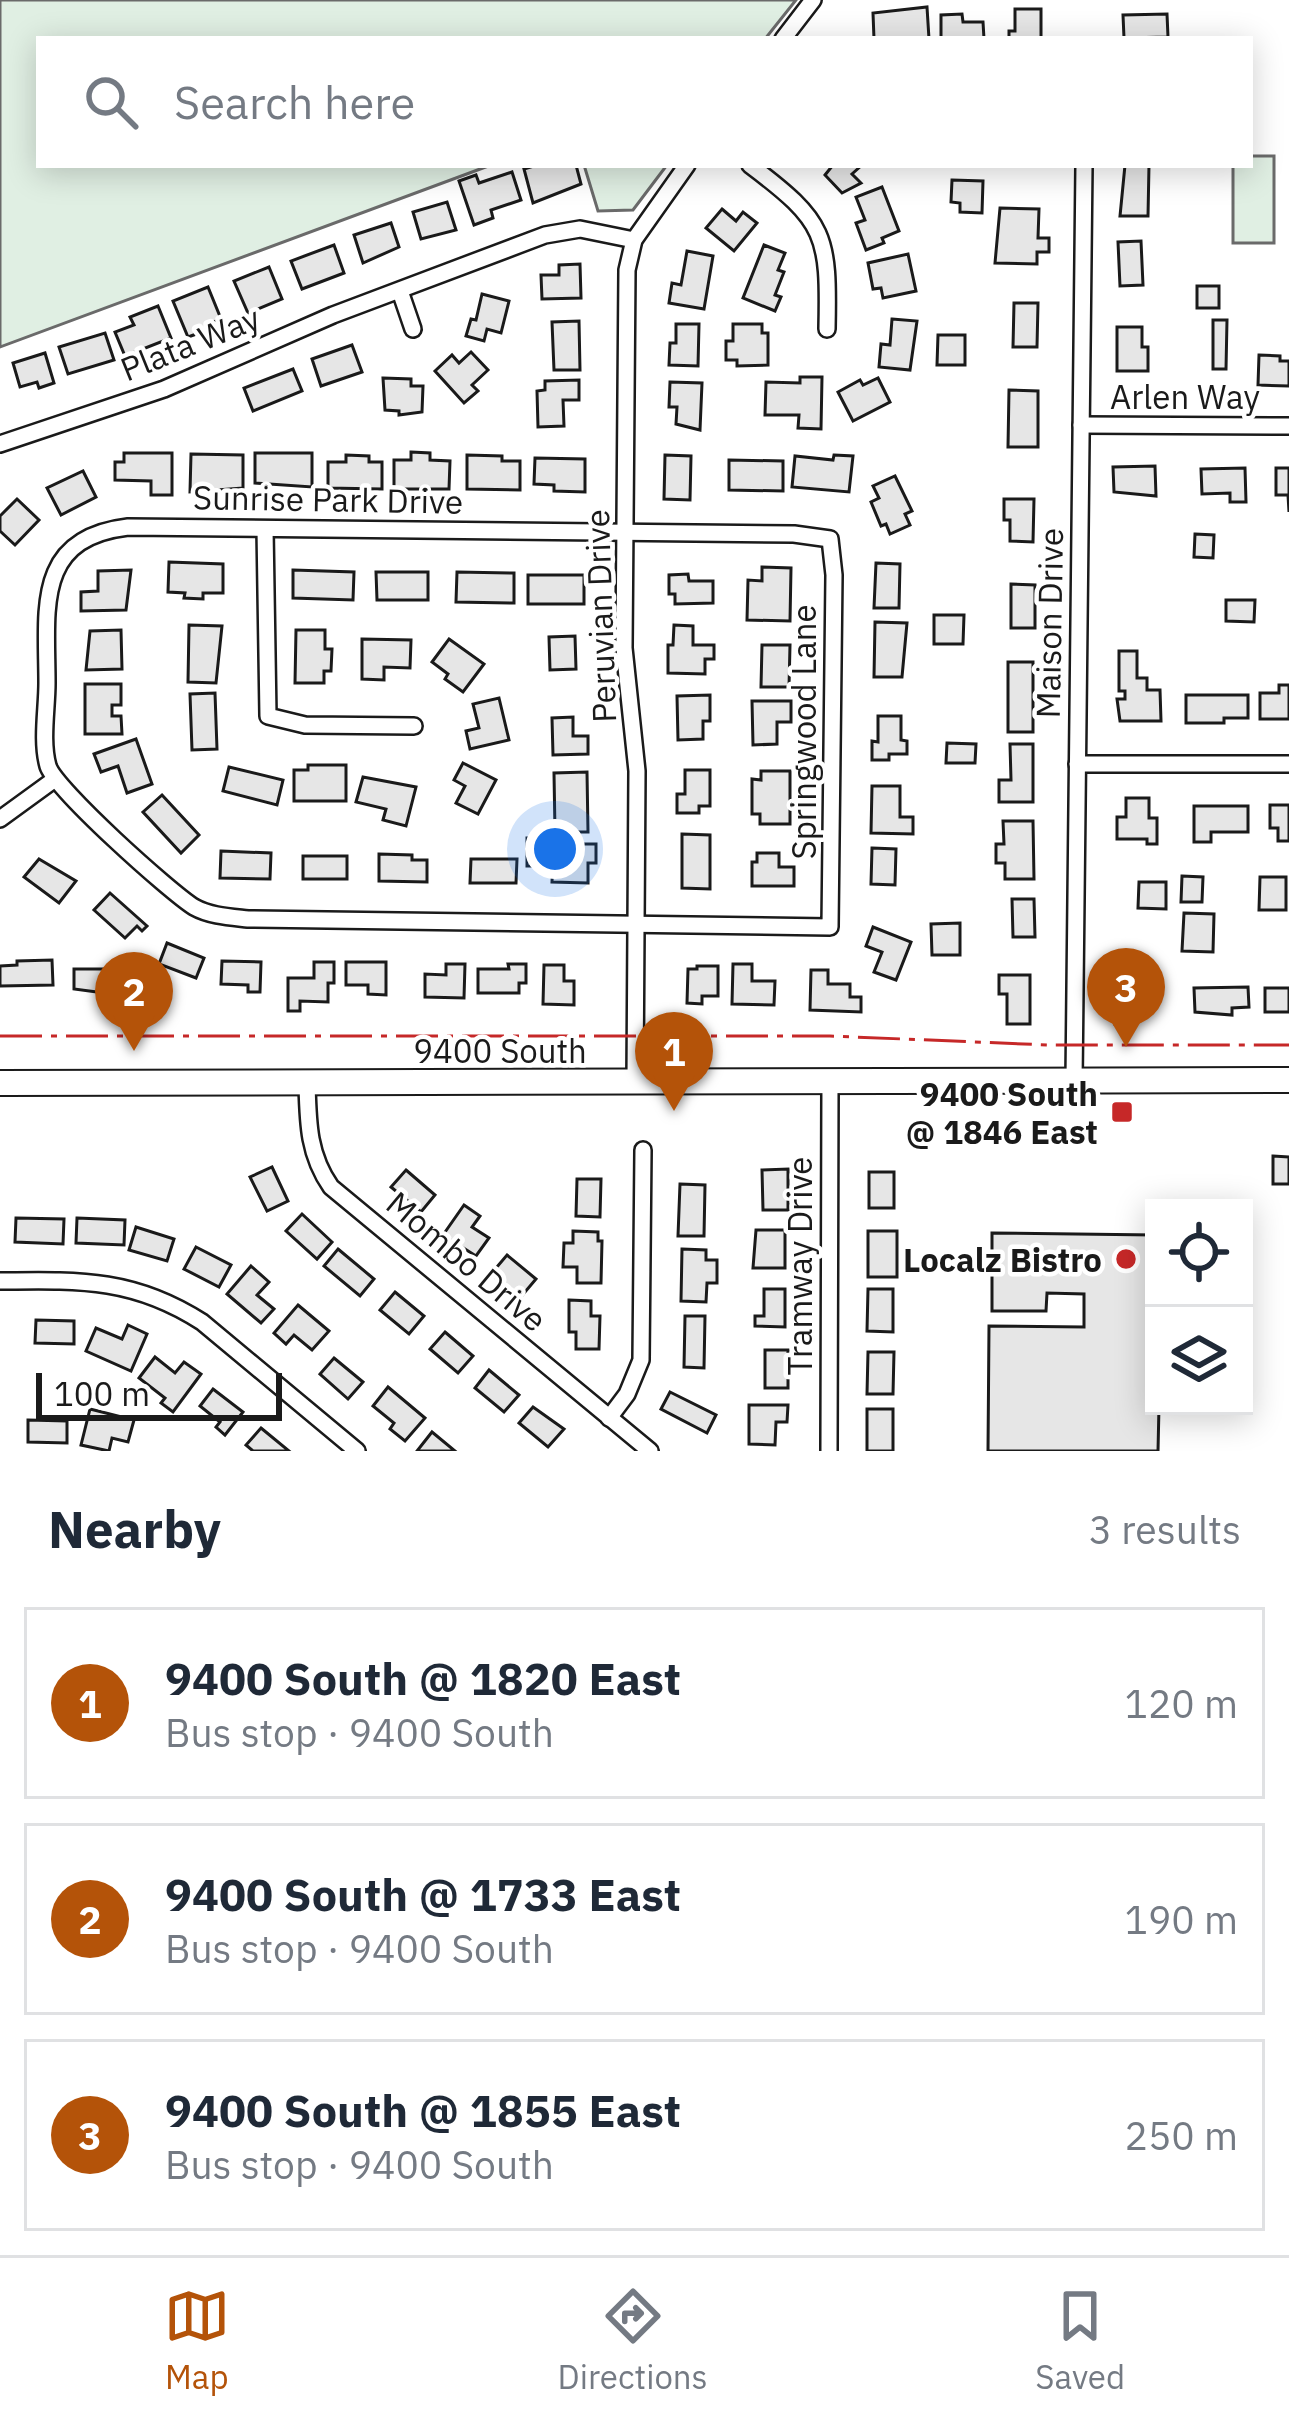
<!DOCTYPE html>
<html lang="en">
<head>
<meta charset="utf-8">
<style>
  :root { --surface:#fff; --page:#f6f6f7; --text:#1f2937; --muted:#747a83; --line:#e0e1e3; --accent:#b45309 }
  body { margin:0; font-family:"IBM Plex Sans",sans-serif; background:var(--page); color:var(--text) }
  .controls { position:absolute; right:36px; bottom:36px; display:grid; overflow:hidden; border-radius:0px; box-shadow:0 6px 30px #0003 }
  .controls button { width:108px; height:108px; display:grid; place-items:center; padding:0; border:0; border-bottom:3px solid var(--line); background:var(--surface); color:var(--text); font:60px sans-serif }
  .scale { position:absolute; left:36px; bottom:30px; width:246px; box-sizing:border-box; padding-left:12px; border:6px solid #1a1a1a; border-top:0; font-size:33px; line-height:42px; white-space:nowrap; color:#1a1a1a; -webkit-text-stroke:9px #fff; paint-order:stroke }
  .you { position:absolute; left:555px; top:849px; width:42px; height:42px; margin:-30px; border:9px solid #fff; border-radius:50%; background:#1a73e8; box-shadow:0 0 0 18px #1a73e833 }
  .badge { display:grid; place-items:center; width:78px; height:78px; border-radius:50%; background:var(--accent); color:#fff; font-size:39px; font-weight:700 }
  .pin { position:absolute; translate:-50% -99px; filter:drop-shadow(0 3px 6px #0008) }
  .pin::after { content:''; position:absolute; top:63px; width:42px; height:36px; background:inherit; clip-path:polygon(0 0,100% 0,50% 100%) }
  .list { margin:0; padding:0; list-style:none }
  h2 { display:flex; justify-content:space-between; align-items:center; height:156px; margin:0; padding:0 48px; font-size:51px }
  h2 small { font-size:39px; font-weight:400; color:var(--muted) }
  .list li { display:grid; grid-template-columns:78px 1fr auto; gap:36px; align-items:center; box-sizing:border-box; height:192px; margin:0 24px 24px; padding:0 24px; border:3px solid var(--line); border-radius:0px }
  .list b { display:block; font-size:45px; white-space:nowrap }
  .list p { margin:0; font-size:39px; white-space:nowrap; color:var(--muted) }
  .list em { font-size:39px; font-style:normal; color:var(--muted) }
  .icon { flex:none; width:66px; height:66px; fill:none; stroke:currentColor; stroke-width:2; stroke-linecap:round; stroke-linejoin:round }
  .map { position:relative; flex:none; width:1289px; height:1451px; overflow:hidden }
  .search { position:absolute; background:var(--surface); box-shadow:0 6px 30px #0003; left:36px; right:36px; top:36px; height:132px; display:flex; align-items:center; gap:30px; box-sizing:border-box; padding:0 42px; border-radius:0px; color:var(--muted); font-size:45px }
  .sheet { height:804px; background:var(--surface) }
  nav { display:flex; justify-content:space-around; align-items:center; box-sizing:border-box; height:168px; border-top:3px solid var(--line); background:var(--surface); font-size:33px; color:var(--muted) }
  nav a { display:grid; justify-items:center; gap:6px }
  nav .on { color:var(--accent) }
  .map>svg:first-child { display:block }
  .green { fill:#e0efe3; stroke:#6a6a6a; stroke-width:3 }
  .building { fill:#e6e6e6; stroke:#1a1a1a; stroke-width:3 }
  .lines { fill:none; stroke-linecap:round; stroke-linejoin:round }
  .minor-casing { stroke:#1a1a1a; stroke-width:20 }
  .primary-casing { stroke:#1a1a1a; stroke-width:28 }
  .minor { stroke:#fff; stroke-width:15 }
  .primary { stroke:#fff; stroke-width:24 }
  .power { stroke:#c62828; stroke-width:3; stroke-dasharray:42 9 6 9; stroke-linecap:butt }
  .poi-dot { fill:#c62828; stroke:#fff; stroke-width:4.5 }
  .labels { text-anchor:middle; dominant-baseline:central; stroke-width:9; stroke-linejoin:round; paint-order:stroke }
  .street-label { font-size:33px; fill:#1a1a1a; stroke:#fff }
  .poi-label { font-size:33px; font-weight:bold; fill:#1a1a1a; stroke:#fff; text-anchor:end }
</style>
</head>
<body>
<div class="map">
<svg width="1289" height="1451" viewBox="0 0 1289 1451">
  <rect width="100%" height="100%" fill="#fff"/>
  <g class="green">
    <polygon points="0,0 796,0 765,39 39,39 39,165 491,165 0,347"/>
    <polygon points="1250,156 1274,156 1274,243 1233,243 1233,165 1250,165"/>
    <polygon points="584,165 667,165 633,210 598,211"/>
  </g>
  <g class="building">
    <polygon points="927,7 929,39 874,39 873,13"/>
    <polygon points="1015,9 1041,9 1041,39 1009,39 1009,31 1015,31"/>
    <polygon points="962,14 963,22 983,22 984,39 941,39 941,15"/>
    <polygon points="1167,14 1168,37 1124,38 1123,15"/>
    <polygon points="537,165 576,165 581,184 533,203 524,169"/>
    <polygon points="833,165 862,165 852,174 861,183 842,193 825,175"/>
    <polygon points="1125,165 1149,165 1148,216 1120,216"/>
    <polygon points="512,172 521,200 491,210 493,218 474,225 459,181 476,175 479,183"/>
    <polygon points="952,180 983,181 982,213 960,212 960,203 951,202"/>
    <polygon points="882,187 899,231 882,238 884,243 866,250 856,223 865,220 856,197"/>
    <polygon points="447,202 456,230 421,239 413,212"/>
    <polygon points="1000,208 1039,209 1038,238 1049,238 1049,252 1037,252 1037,264 995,263"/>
    <polygon points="722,209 736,221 743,212 757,223 734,251 706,228"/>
    <polygon points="391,223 399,247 363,263 354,235"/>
    <polygon points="1141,241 1143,285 1120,286 1118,242"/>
    <polygon points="334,245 344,273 302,289 291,261"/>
    <polygon points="764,245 785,253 778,270 784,272 775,295 781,297 775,311 743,298"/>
    <polygon points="687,251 713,256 704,309 669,303 672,283 681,285"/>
    <polygon points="908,254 916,291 883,298 881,288 873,289 868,263"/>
    <polygon points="580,264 581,298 542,299 541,275 559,275 559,265"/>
    <polygon points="269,267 282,299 248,313 234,281"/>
    <rect x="1197" y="286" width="22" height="22"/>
    <polygon points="208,287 221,319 211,323 213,328 188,337 173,301"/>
    <polygon points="482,294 509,301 501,333 487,329 484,341 466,336 471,319 476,320"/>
    <polygon points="1014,303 1038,303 1037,347 1013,347"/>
    <polygon points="158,306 171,338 125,356 115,332 134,325 130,317"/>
    <polygon points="892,319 917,321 910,370 879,367 881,344 890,345"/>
    <polygon points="1213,320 1227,320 1226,369 1213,369"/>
    <polygon points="579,321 580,370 554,370 552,322"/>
    <polygon points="676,324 699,324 698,366 669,365 670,343 676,343"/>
    <polygon points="733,324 762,324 762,333 768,333 768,365 737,366 737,360 726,360 726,341 733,341"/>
    <polygon points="1117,327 1142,327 1142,347 1148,347 1148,371 1117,371"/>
    <polygon points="105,333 114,360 68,374 59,347"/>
    <polygon points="938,335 965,335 965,365 937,365"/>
    <polygon points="352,345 362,372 321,386 312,359"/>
    <polygon points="471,352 488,370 472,385 478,391 464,403 435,371 452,355 459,363"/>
    <polygon points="45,353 54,383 39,388 37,382 20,387 13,363"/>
    <polygon points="1259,355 1280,356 1280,361 1289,361 1289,386 1258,385"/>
    <polygon points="293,369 302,391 253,411 244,388"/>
    <polygon points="800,377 822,377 821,429 798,428 799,415 765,415 766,382 800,383"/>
    <polygon points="383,378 411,379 411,386 423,386 422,412 399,415 399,411 385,410"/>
    <polygon points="878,378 890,402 853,421 838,392 860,380 863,385"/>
    <polygon points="579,380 579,400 563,400 564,426 538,427 537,391 545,390 545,381"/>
    <polygon points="670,382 702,383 700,430 676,424 677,407 669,407"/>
    <polygon points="1009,390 1038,391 1038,447 1008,447"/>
    <polygon points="411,452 430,453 430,460 450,461 449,489 394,489 394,460 411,460"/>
    <polygon points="124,453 172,453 172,495 151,495 151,481 115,480 115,462 124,462"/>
    <polygon points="255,453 312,453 312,487 255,483"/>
    <polygon points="191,454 243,455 243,488 190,492"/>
    <polygon points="346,455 369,456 369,462 382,462 382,489 328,488 328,462 346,462"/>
    <polygon points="467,455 502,456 502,461 520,461 520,490 467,489"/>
    <polygon points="665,455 691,456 690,500 664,499"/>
    <polygon points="834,455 853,456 849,492 792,487 795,456 833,460"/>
    <polygon points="535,458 585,459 585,492 554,491 554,485 534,484"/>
    <polygon points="729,460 783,461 783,491 729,490"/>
    <polygon points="1155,466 1156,496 1114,492 1113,467"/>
    <polygon points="1245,468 1246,502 1230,502 1230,493 1202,494 1201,469"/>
    <polygon points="1276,468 1289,468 1289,512 1288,495 1276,495"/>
    <polygon points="83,471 96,497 61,515 47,488"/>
    <polygon points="895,476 912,511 905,514 910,525 890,534 886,524 881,526 871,502 879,498 873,486"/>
    <polygon points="17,499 39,520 15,545 0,531 0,516"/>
    <polygon points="1004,499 1034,499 1033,542 1010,541 1010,520 1004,520"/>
    <polygon points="1195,534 1214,535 1213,558 1194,557"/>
    <polygon points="169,562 223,564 223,593 203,593 203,599 184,598 185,593 168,592"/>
    <polygon points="876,563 900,564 899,608 874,608"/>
    <polygon points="762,567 791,568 790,621 747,620 748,580 762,581"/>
    <polygon points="131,570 126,610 81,611 81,592 98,591 98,571"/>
    <polygon points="293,570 354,572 353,600 293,598"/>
    <polygon points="376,572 428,572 428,600 377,600"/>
    <polygon points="457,572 514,573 514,603 456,602"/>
    <polygon points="688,574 689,581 713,581 713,603 675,604 675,594 669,594 669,575"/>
    <rect x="528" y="575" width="56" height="29"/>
    <polygon points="1011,584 1035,585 1035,628 1011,628"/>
    <polygon points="1226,600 1255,600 1254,622 1226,621"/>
    <polygon points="934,615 964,615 963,644 934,644"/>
    <polygon points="875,622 907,623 902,677 874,677"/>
    <polygon points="189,625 222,626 216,683 188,682"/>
    <polygon points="674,625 693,626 693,645 714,645 714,659 705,659 705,674 668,673 668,645 673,645"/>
    <polygon points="121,630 122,669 86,670 90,631"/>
    <polygon points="296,630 325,630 325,649 332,649 331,671 324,671 324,683 295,683"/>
    <polygon points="575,636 576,669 550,670 549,637"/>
    <polygon points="362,639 411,640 410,668 384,667 384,680 362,679"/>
    <polygon points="449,639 484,664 463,692 445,679 448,674 432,662"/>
    <polygon points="762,645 790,645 789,687 761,687"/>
    <polygon points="1119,651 1137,651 1137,678 1147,678 1147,690 1160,690 1161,721 1120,721 1117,699 1125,699 1125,691 1119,691"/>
    <rect x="1008" y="662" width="25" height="70"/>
    <polygon points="85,684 121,684 121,705 112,705 112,716 121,716 122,734 85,734"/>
    <polygon points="1279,685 1289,685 1289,719 1260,719 1260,693 1279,693"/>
    <polygon points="215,693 217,749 192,750 190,694"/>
    <polygon points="710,695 710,721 703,721 703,739 678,740 677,696"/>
    <polygon points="1186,695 1248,695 1248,718 1224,718 1224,723 1186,723"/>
    <polygon points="499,698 509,740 470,749 466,731 479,728 473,704"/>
    <polygon points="752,701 791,701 791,722 777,722 777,744 753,745"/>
    <polygon points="878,716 901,716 901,740 907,741 907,754 889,754 889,760 872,760 872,741 878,742"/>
    <polygon points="573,717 573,736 588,736 588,754 553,755 552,718"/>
    <polygon points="136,739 152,784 127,793 118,766 101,772 94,754"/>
    <polygon points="947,743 976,744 975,763 946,763"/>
    <polygon points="1010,744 1033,744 1033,802 999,802 999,780 1011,780"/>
    <polygon points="463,763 496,780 478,814 456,803 465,786 454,780"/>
    <polygon points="308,765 346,765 346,801 294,801 294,770 308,770"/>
    <polygon points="229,767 283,780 277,805 223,791"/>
    <polygon points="685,770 710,770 710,806 699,806 699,813 677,813 677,794 685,794"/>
    <polygon points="761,771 790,771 790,824 760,824 760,814 752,814 752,779 761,780"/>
    <polygon points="587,772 588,832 555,832 554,773"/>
    <polygon points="363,777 416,787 406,826 383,820 386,809 356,802"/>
    <polygon points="872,786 900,786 900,817 913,817 913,834 871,833"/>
    <polygon points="162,795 199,835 181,853 143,812"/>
    <polygon points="1126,798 1149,798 1149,818 1157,818 1157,844 1147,844 1147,839 1117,839 1117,817 1126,817"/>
    <polygon points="1270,805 1289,805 1289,841 1278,841 1278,828 1270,828"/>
    <polygon points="1194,806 1248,806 1248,832 1211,832 1211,842 1194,842"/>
    <polygon points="1003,821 1033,821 1034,879 1005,879 1005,863 996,863 996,844 1004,844"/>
    <polygon points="682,834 710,835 710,889 682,888"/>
    <rect x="527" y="838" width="19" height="28"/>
    <polygon points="567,844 596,844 596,863 588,863 588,883 552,882 553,854 567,855"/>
    <polygon points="872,848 896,849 895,885 871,884"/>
    <polygon points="221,851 271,853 270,879 220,878"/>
    <polygon points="757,853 779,853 779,867 794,867 794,886 752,886 752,862 757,862"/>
    <polygon points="379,854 412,855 412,860 427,860 427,882 379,881"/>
    <rect x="303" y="856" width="44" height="23"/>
    <polygon points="39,859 76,881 59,903 24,877"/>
    <polygon points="471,859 517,859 516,883 470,883"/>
    <polygon points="1182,876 1203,877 1202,902 1181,902"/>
    <polygon points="1260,877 1286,877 1286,910 1259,910"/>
    <polygon points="1139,882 1166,882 1166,909 1138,908"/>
    <polygon points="110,893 147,926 142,931 137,926 125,938 94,910"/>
    <polygon points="1012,899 1034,899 1035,937 1013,937"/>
    <polygon points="1184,913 1214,914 1213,952 1182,951"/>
    <polygon points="960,923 960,955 932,955 931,924"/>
    <polygon points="873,927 911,942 896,980 874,972 882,952 866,946"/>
    <polygon points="167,943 204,958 196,978 159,964"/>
    <polygon points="52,960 53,985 0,986 0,966 17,965 17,961"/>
    <polygon points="222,961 261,962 260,992 248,992 248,985 221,984"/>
    <polygon points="314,962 334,962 334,983 328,983 328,1002 300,1001 300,1011 288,1011 288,978 314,978"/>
    <polygon points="346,962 386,962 386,995 368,994 368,985 346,985"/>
    <polygon points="446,964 465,964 464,998 425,997 425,974 446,975"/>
    <polygon points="508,964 526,964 526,983 519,983 519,993 478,993 478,969 509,969"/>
    <polygon points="733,964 752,964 752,981 775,981 774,1005 732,1004"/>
    <polygon points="544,965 564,965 564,981 574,981 574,1005 543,1004"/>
    <polygon points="697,966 718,966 718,996 702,996 702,1004 687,1003 688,969 697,969"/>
    <polygon points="74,969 112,969 112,994 74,989"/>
    <polygon points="811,970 828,970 828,984 850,984 850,997 861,997 861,1012 810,1010"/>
    <polygon points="1116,974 1141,974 1141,1006 1136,1006 1135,1024 1115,1024"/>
    <polygon points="999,975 1030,975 1030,1024 1007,1024 1007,994 999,994"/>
    <polygon points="1248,987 1249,1007 1232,1008 1232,1015 1195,1012 1194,988"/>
    <rect x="1265" y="988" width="24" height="24"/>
    <polygon points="1273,1156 1289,1157 1289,1184 1273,1184"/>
    <polygon points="272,1167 288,1201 267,1211 250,1177"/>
    <polygon points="788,1169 788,1210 763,1210 762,1170"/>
    <polygon points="406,1170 435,1195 421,1212 391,1187"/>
    <rect x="869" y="1172" width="25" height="36"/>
    <polygon points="577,1179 601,1179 600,1217 576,1216"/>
    <polygon points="680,1184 705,1185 704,1236 678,1236"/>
    <polygon points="464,1205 480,1216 472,1227 489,1238 476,1256 443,1235"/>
    <polygon points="302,1214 332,1242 317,1259 286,1231"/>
    <polygon points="16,1218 64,1219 63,1244 15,1242"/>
    <polygon points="77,1218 125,1220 124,1245 76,1243"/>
    <polygon points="136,1227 174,1239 167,1261 129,1250"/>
    <polygon points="756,1230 785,1230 785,1268 753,1268"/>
    <polygon points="573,1231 598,1232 598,1241 602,1241 601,1283 577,1283 577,1267 563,1267 564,1243 573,1243"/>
    <rect x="868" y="1231" width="29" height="46"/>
    <polygon points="992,1233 1154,1235 1154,1406 1159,1406 1158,1451 988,1451 989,1326 1084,1327 1084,1294 1047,1293 1046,1311 992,1311"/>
    <polygon points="196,1247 231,1265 219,1287 184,1269"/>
    <polygon points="338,1249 374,1279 360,1296 324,1266"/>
    <polygon points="682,1249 706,1250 706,1260 717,1260 717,1283 707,1283 706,1302 681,1301"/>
    <polygon points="507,1255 536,1279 520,1298 491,1274"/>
    <polygon points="251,1266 269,1282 257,1295 274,1309 261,1323 227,1294"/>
    <polygon points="764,1289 785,1289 785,1327 755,1326 755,1316 764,1316"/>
    <polygon points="868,1289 893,1289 893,1332 867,1331"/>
    <polygon points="395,1292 424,1316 409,1334 380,1310"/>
    <polygon points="569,1300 591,1301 591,1316 600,1316 599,1349 576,1349 576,1332 569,1332"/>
    <polygon points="298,1305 329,1331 312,1350 294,1335 286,1344 274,1333"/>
    <polygon points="685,1316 705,1316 704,1368 684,1367"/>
    <polygon points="36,1320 74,1321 74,1344 35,1343"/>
    <polygon points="128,1325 147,1334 131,1371 86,1351 96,1328 122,1339"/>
    <polygon points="445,1332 473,1356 458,1373 430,1349"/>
    <rect x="765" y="1350" width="23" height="38"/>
    <polygon points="868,1352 894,1352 893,1394 867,1394"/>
    <polygon points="155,1357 175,1373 184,1362 201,1374 173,1412 161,1403 165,1398 139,1378"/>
    <polygon points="334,1358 363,1382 348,1399 320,1374"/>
    <polygon points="489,1370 519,1395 504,1412 475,1388"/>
    <polygon points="388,1387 425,1418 405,1441 390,1429 394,1423 373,1406"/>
    <polygon points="213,1389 243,1412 225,1435 216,1427 220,1422 200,1406"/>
    <polygon points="670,1392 716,1415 707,1433 661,1409"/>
    <polygon points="749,1405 788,1405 787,1422 776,1422 775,1445 749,1444"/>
    <polygon points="533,1407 564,1429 548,1447 519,1423"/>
    <polygon points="90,1409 134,1420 128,1442 112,1438 109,1451 81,1445"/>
    <rect x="867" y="1409" width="26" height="42"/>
    <polygon points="28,1420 67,1421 67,1443 28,1442"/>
    <polygon points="261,1428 289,1451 253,1451 246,1445"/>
    <polygon points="432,1432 455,1451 417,1451"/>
  </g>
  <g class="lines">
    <g class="minor-casing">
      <g id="minor">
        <polyline points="783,39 813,0"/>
        <path d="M750 165C826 222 829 235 827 329"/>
        <polyline points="400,291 413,329"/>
        <polyline points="1081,425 1289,426"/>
        <polyline points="0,444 164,389 333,315 545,235 580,229 634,240"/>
        <path d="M128 527 794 534 830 539 834 575 830 927 248 919C230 917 210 916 194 907 170 892 55 789 48 766 41 741 47 709 47 683 47 609 34 538 128 527Z"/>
        <polyline points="265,529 268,716 305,725 414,726"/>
        <polyline points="1077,764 1289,764"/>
        <polyline points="0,819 55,779"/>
        <polyline points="1074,1081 1084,165"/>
        <path d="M307 1083C308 1122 308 1154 331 1187L650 1451"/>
        <polyline points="635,1083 637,771 624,648 627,270 634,240 687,165"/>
        <path d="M0 1281C79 1280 134 1278 202 1322L357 1451"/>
        <polyline points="609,1418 627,1394 641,1360 643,1150"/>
        <polyline points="829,1451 830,1082"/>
      </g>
    </g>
    <g class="primary-casing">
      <polyline id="primary" points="0,1083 1289,1080"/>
    </g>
    <use href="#minor" class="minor"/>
    <use href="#primary" class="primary"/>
    <polyline class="power" points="0,1036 830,1036 1049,1045 1289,1045"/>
  </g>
  <g class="poi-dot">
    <rect x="1110" y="1100" width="24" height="24" rx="6"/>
    <circle cx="1126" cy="1259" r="12"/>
  </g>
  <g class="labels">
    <g class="street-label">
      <text transform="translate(190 343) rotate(-22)">Plata Way</text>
      <text x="1185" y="396">Arlen Way</text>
      <text transform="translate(328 499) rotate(1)">Sunrise Park Drive</text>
      <text transform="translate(600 616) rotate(-92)">Peruvian Drive</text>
      <text transform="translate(1049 623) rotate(-89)">Maison Drive</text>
      <text transform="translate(803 732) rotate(-90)">Springwood Lane</text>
      <text x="500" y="1050">9400 South</text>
      <text transform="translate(467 1261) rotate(40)">Mombo Drive</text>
      <text transform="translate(799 1266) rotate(-90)">Tramway Drive</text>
    </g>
    <g class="poi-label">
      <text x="1098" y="1093">9400 South<tspan x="1098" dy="38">@ 1846 East</tspan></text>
      <text x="1102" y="1259">Localz Bistro</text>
    </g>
  </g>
</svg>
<div class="controls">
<button><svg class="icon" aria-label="locate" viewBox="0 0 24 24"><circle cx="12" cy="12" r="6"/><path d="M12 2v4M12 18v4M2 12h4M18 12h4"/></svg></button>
<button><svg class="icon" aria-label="layers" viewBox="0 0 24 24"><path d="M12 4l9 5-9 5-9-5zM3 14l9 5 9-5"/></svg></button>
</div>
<div class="scale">100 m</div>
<div class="you"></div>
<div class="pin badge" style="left:674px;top:1111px">1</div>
<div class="pin badge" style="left:134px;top:1051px">2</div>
<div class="pin badge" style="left:1126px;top:1047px">3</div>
<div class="search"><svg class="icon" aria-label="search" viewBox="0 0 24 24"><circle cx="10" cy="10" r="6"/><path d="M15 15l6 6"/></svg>Search here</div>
</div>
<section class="sheet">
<h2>Nearby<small>3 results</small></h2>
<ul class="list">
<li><span class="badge">1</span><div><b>9400 South @ 1820 East</b><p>Bus stop · 9400 South</p></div><em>120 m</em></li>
<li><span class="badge">2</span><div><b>9400 South @ 1733 East</b><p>Bus stop · 9400 South</p></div><em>190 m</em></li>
<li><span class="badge">3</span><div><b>9400 South @ 1855 East</b><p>Bus stop · 9400 South</p></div><em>250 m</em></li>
</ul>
</section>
<nav>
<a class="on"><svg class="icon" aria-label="map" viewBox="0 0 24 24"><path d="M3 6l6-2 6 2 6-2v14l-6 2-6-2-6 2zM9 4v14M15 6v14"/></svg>Map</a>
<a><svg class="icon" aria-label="directions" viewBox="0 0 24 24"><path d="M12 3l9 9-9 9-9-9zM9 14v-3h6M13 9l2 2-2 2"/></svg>Directions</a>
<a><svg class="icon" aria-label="saved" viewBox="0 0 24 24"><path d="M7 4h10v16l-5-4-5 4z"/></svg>Saved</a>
</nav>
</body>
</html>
